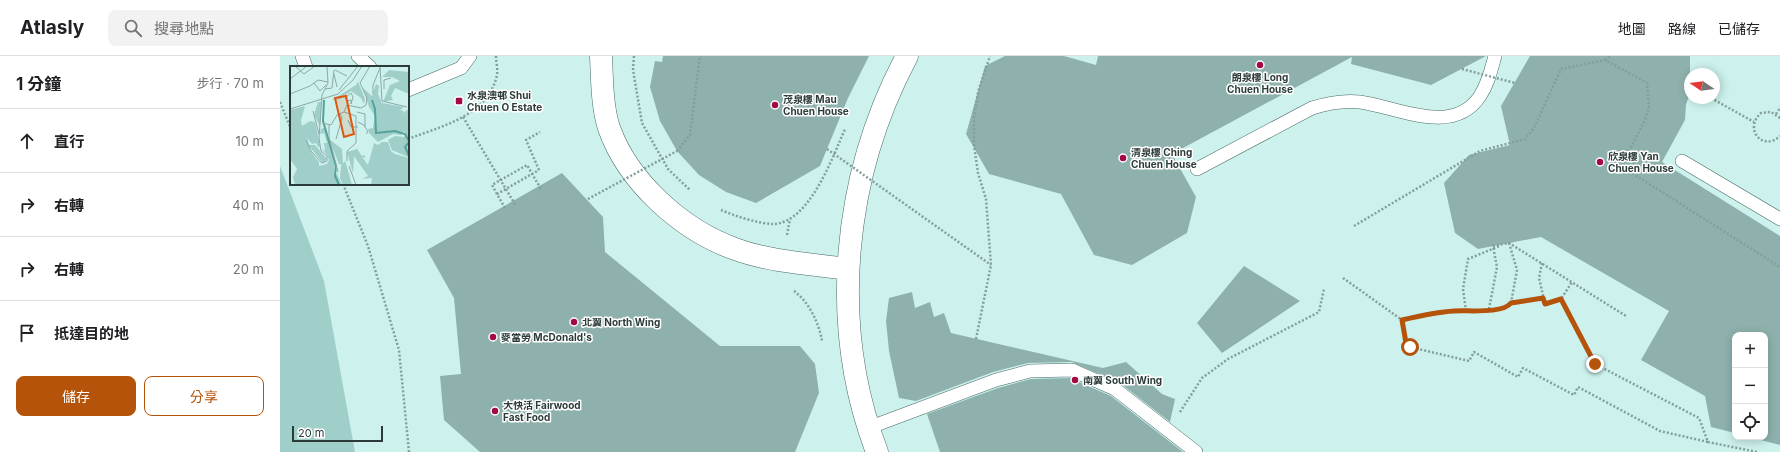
<!DOCTYPE html>
<html lang="zh-TW">
<head>
<meta charset="utf-8">
<style>
  :root { --surface:#fff; --page:#f2f2f2; --text:#202124; --muted:#757577; --line:#e0e0e0; --accent:#b45309 }
  body { margin:0; font-family:Inter,"Noto Sans TC",sans-serif; background:var(--page); color:var(--text) }
  .controls { position:absolute; right:12px; bottom:12px; display:grid; overflow:hidden; border-radius:8px; box-shadow:0 2px 10px #0003 }
  .controls button { width:36px; height:36px; display:grid; place-items:center; padding:0; border:0; border-bottom:1px solid var(--line); background:var(--surface); color:var(--text); font:20px sans-serif }
  .compass { position:absolute; left:1404px; top:12px; width:36px; height:36px; border-radius:50%; background:var(--surface); box-shadow:0 2px 10px #0003; rotate:283deg }
  .scale { position:absolute; left:12px; bottom:10px; width:91px; box-sizing:border-box; padding-left:4px; border:2px solid #2c3b3a; border-top:0; font-size:11px; line-height:14px; white-space:nowrap; color:#2c3b3a; -webkit-text-stroke:3px #fff; paint-order:stroke }
  .stop { position:absolute; width:12px; height:12px; margin:-9px; border:3px solid #b45309; border-radius:50%; background:#fff }
  .stop.end { background:#b45309; border-color:#fff; box-shadow:0 1px 4px #0008 }
  .list { margin:0; padding:0; list-style:none }
  h2 { display:flex; justify-content:space-between; align-items:center; height:52px; margin:0; padding:0 16px; font-size:17px }
  h2 small { font-size:13px; font-weight:400; color:var(--muted) }
  .list li { display:grid; grid-template-columns:26px 1fr auto; gap:12px; align-items:center; box-sizing:border-box; height:64px; padding:0 16px; border-top:1px solid var(--line) }
  .list b { display:block; font-size:15px; white-space:nowrap }
  .list em { font-size:13px; font-style:normal; color:var(--muted) }
  .actions { display:flex; gap:8px; padding:12px 16px }
  .actions a { flex:1; padding:9px 0; border:1px solid var(--accent); border-radius:8px; text-align:center; font-size:14px; color:var(--accent) }
  .actions .main { background:var(--accent); color:#fff }
  .icon { flex:none; width:22px; height:22px; fill:none; stroke:currentColor; stroke-width:2; stroke-linecap:round; stroke-linejoin:round }
  .map { position:relative; flex:none; width:1500px; height:396px; overflow:hidden }
  header { display:flex; align-items:center; gap:24px; box-sizing:border-box; height:56px; padding:0 20px; background:var(--surface); border-bottom:1px solid var(--line) }
  header strong { font-size:19px }
  nav { display:flex; gap:22px; margin-inline-start:auto; font-size:14px }
  .search { width:280px; height:36px; background:var(--page); display:flex; align-items:center; gap:10px; box-sizing:border-box; padding:0 14px; border-radius:8px; color:var(--muted); font-size:15px }
  main { display:flex }
  aside { flex:1; background:var(--surface) }
  .map>svg:first-child { display:block }
  .green { fill:#a0cec9 }
  .building { fill:#8eb1ae }
  .lines { fill:none; stroke-linecap:round; stroke-linejoin:round }
  .service-casing { stroke:#476966; stroke-width:14 }
  .tertiary-casing { stroke:#476966; stroke-width:23 }
  .path { stroke:#839e9b; stroke-width:2.5; stroke-dasharray:2 2; stroke-linecap:butt }
  .service { stroke:#fff; stroke-width:13 }
  .tertiary { stroke:#fff; stroke-width:22 }
  .path-bridge { stroke:#839e9b; stroke-width:2.5; stroke-dasharray:2 2; stroke-linecap:butt }
  .route { stroke:#b45309; stroke-width:5 }
  .poi-dot { fill:#a30944; stroke:#fff; stroke-width:1.5 }
  .labels { text-anchor:middle; dominant-baseline:central; stroke-width:3; stroke-linejoin:round; paint-order:stroke }
  .poi-label { font-size:10px; font-weight:bold; fill:#2c3b3a; stroke:#fff; text-anchor:start }
  .inset-river { fill:none; stroke:#54a29b; stroke-width:2 }
  .inset-road { fill:none; stroke:#8da9a6; stroke-width:1 }
  .view { fill:#df580e; fill-opacity:0.15; stroke:#df580e; stroke-width:2 }
  .inset-edge { fill:none; stroke:#2c3b3a; stroke-width:2 }
</style>
</head>
<body>
<header>
<strong>Atlasly</strong>
<div class="search"><svg class="icon" aria-label="search" viewBox="0 0 24 24"><circle cx="10" cy="10" r="6"/><path d="M15 15l6 6"/></svg>搜尋地點</div>
<nav><a>地圖</a><a>路線</a><a>已儲存</a></nav>
</header>
<main>
<aside>
<h2>1 分鐘<small>步行 · 70 m</small></h2>
<ul class="list">
<li><svg class="icon" aria-label="ahead" viewBox="0 0 24 24"><path d="M12 20V5M6 11l6-6 6 6"/></svg><div><b>直行</b></div><em>10 m</em></li>
<li><svg class="icon" aria-label="right" viewBox="0 0 24 24"><path d="M7 20v-9h11M14 6l5 5-5 5"/></svg><div><b>右轉</b></div><em>40 m</em></li>
<li><svg class="icon" aria-label="right" viewBox="0 0 24 24"><path d="M7 20v-9h11M14 6l5 5-5 5"/></svg><div><b>右轉</b></div><em>20 m</em></li>
<li><svg class="icon" aria-label="arrive" viewBox="0 0 24 24"><path d="M6 21V4h12l-3 4 3 4H6"/></svg><div><b>抵達目的地</b></div></li>
</ul>
<div class="actions"><a class="main">儲存</a><a>分享</a></div>
</aside>
<div class="map">
<svg width="1500" height="396" viewBox="0 0 1500 396">
  <rect width="100%" height="100%" fill="#cdf2ee"/>
  <polygon class="green" points="0,110 44,225 75,396 0,396"/>
  <g class="building">
    <polygon points="383,0 589,0 568,42 540,110 476,147 446,136 419,119 397,95 380,65 370,31 375,5 382,6"/>
    <polygon points="725,0 784,0 816,9 818,0 1206,0 1151,29 1071,8 1072,1 892,98 916,141 907,177 852,209 814,199 781,138 709,118 686,78 705,10"/>
    <polygon points="1250,0 1410,0 1410,38 1406,48 1405,64 1382,106 1500,180 1500,389 1469,381 1485,381 1485,279 1455,279 1455,377 1431,371 1425,340 1361,304 1389,255 1261,181 1198,193 1175,177 1164,127 1189,99 1230,89 1221,50"/>
    <polygon points="282,117 323,161 325,196 440,290 520,290 535,308 539,337 515,396 200,396 164,364 160,320 181,318 174,242 147,194"/>
    <polygon points="964,210 1020,245 942,297 917,267"/>
    <polygon points="632,236 635,252 650,246 654,261 664,257 671,277 823,312 846,306 882,338 895,343 890,366 840,327 792,306 748,307 713,316 636,345 619,342 609,295 606,265 609,242"/>
    <polygon points="790,322 831,340 903,396 660,396 647,358 718,332 751,323"/>
  </g>
  <g class="lines">
    <g class="service-casing">
      <g id="service">
        <polyline points="22,0 26,11"/>
        <polyline points="78,0 90,11"/>
        <polyline points="128,34 181,12 190,0"/>
        <polyline points="1402,105 1500,163"/>
        <path d="M917 113 1032 52C1048 47 1063 44 1080 46 1117 51 1173 81 1200 40 1208 28 1211 14 1215 0"/>
        <polyline points="588,372 716,324 750,315 792,314 835,333 916,396"/>
      </g>
    </g>
    <g class="tertiary-casing">
      <g id="tertiary">
        <path d="M321 0C322 22 322 51 329 72 348 126 402 174 455 193 490 206 531 208 568 213"/>
        <path d="M597 396C548 268 563 120 627 0"/>
      </g>
    </g>
    <g class="path">
      <polyline points="354,0 353,14 362,67 388,113 410,134"/>
      <polyline points="1325,4 1331,0"/>
      <polyline points="1431,42 1474,66"/>
      <polyline points="0,46 11,73"/>
      <polyline points="1496,58 1500,52"/>
      <polyline points="183,61 236,150"/>
      <path d="M1500 62 1491 56 1481 57C1463 73 1483 96 1500 80"/>
      <path d="M128 83C162 70 208 60 217 19 218 13 216 6 216 0"/>
      <polyline points="397,95 410,79 420,0"/>
      <polyline points="259,114 246,84 260,76"/>
      <polyline points="63,128 88,190 119,294 129,396"/>
      <path d="M441 154C455 160 479 168 494 168 530 166 553 100 565 73"/>
      <polyline points="1074,170 1200,95 1245,83 1254,72 1281,13 1325,4 1367,27 1369,51 1365,64 1341,110 1500,211"/>
      <polyline points="507,179 510,163"/>
      <polyline points="1229,187 1237,214 1231,247"/>
      <polyline points="1262,207 1259,222 1265,248 1281,243 1292,226"/>
      <polyline points="1063,222 1122,264 1126,287 1130,291 1189,305 1194,296 1238,321 1243,312 1294,339 1298,331 1380,375 1428,386"/>
      <path d="M514 235C529 246 539 267 542 285"/>
      <polyline points="1281,243 1315,308 1419,362 1428,386 1477,396"/>
      <polyline points="1209,253 1217,211 1213,190 1229,187 1346,260"/>
      <polyline points="1186,255 1183,233 1188,203 1220,190"/>
      <path d="M1122 264C1139 260 1157 256 1174 255 1189 254 1222 258 1231 247L1263 242"/>
      <polyline points="696,283 711,209 706,143 698,117 694,89 694,62 698,36 710,0"/>
      <polyline points="900,356 922,322 948,303 1039,256 1044,233"/>
    </g>
    <use href="#service" class="service"/>
    <use href="#tertiary" class="tertiary"/>
    <g class="path-bridge">
      <polyline points="1182,13 1235,27"/>
      <polyline points="547,93 711,209"/>
      <polyline points="217,138 212,129 247,109 261,133"/>
      <polyline points="308,143 397,95"/>
      <polyline points="225,152 217,138 259,114"/>
    </g>
  </g>
  <g class="lines">
    <path class="route" d="M1130 291 1126 287 1122 264C1139 260 1157 256 1174 255 1189 254 1222 258 1231 247L1263 242 1265 248 1281 243 1315 308"/>
  </g>
  <g class="poi-dot">
    <circle cx="980" cy="9" r="4"/>
    <rect x="175" y="41" width="8" height="8" rx="2"/>
    <circle cx="495" cy="49" r="4"/>
    <circle cx="843" cy="102" r="4"/>
    <circle cx="1320" cy="106" r="4"/>
    <circle cx="294" cy="266" r="4"/>
    <circle cx="213" cy="281" r="4"/>
    <circle cx="795" cy="324" r="4"/>
    <circle cx="215" cy="355" r="4"/>
  </g>
  <g class="labels">
    <g class="poi-label">
      <text x="980" y="21" text-anchor="middle">朗泉樓 Long<tspan x="980" dy="12">Chuen House</tspan></text>
      <text x="187" y="39">水泉澳邨 Shui<tspan x="187" dy="12">Chuen O Estate</tspan></text>
      <text x="503" y="43">茂泉樓 Mau<tspan x="503" dy="12">Chuen House</tspan></text>
      <text x="851" y="96">清泉樓 Ching<tspan x="851" dy="12">Chuen House</tspan></text>
      <text x="1328" y="100">欣泉樓 Yan<tspan x="1328" dy="12">Chuen House</tspan></text>
      <text x="302" y="266">北翼 North Wing</text>
      <text x="221" y="281">麥當勞 McDonald's</text>
      <text x="803" y="324">南翼 South Wing</text>
      <text x="223" y="349">大快活 Fairwood<tspan x="223" dy="12">Fast Food</tspan></text>
    </g>
  </g>
  <g transform="translate(10 10)">
    <rect width="119" height="119" fill="#cdf2ee"/>
    <path d="M76 2 68 16 75 33 74 38 71 32 61 25 50 33 42 34 66 19ZM99 4 119 6V28L105 22 101 30 103 34 93 36 100 19 110 15 102 11H92ZM86 18 89 20 88 28 92 37 114 41 110 44 114 45 113 47 119 43 118 91 102 84 98 74 105 70 114 71 116 68 114 65 112 69 103 68 88 76 79 67 78 63 83 62 85 50 79 41 73 22 82 30ZM28 36H31L30 60 24 49ZM15 40 11 54 12 60 20 55 25 56 30 79 29 82 26 77 22 78 17 72 19 79H25L37 93 33 97 19 80 21 86 29 96V100L37 98 39 94 37 89 31 82 35 85 34 77H37L34 67 30 68 31 63 36 61 45 98 44 108H47L52 119 5 118 3 111 7 103 0 93V44ZM39 73 52 83 53 99 49 98ZM92 76H98L101 85 105 88 119 92V119H81L82 112 72 113 78 110 64 90 63 107 57 86 67 83 72 90 74 89 76 92 72 91 78 99 84 77 88 79ZM55 95 57 101 62 119H53L50 112 51 100Z" fill="#a0cec9"/>
    <path class="inset-river" d="M34 34 33 55 46 100 45 110 49 119M82 34 85 43 86 67 105 65 115 68 119 75M119 76 115 81 119 90"/>
    <path class="inset-road" d="M5 0 14 8 25 0M90 0 92 35 117 41M45 4 57 10M44 8 47 21M0 13 17 0M24 17 30 25 36 19M35 23 42 22 44 4M94 23V14L101 12M49 24 68 0M61 27 63 31 61 38V34L57 35 55 32ZM0 28 20 20 28 14 38 16M83 28V19L90 2M0 43 48 28 63 14 72 0M23 45 29 68M54 46 57 39 71 42 76 39 77 32 70 17 80 0M67 46 75 48V61M58 54 61 61H68M68 56 74 59 78 66 76 68M32 57 41 59 47 49 54 46 66 50V77L57 85V95M39 59V71L48 106M46 73 52 52 50 47M16 74 21 85 32 97 37 95V90L31 85 29 72 32 29 38 17 37 0M59 100 66 119"/>
    <path class="view" d="M56 30 64 68 54 71 45 32Z"/>
    <rect width="119" height="119" class="inset-edge"/>
  </g>
</svg>
<div class="controls">
<button>+</button>
<button>−</button>
<button><svg class="icon" aria-label="locate" viewBox="0 0 24 24"><circle cx="12" cy="12" r="6"/><path d="M12 2v4M12 18v4M2 12h4M18 12h4"/></svg></button>
</div>
<svg class="compass" viewBox="-18 -18 36 36"><path d="M0-13l5 13h-10z" fill="#e53935"/><path d="M0 13l5-13h-10z" fill="#757577"/></svg>
<div class="scale">20 m</div>
<div class="stop" style="left:1130px;top:291px"></div>
<div class="stop end" style="left:1315px;top:308px"></div>
</div>
</main>
</body>
</html>
